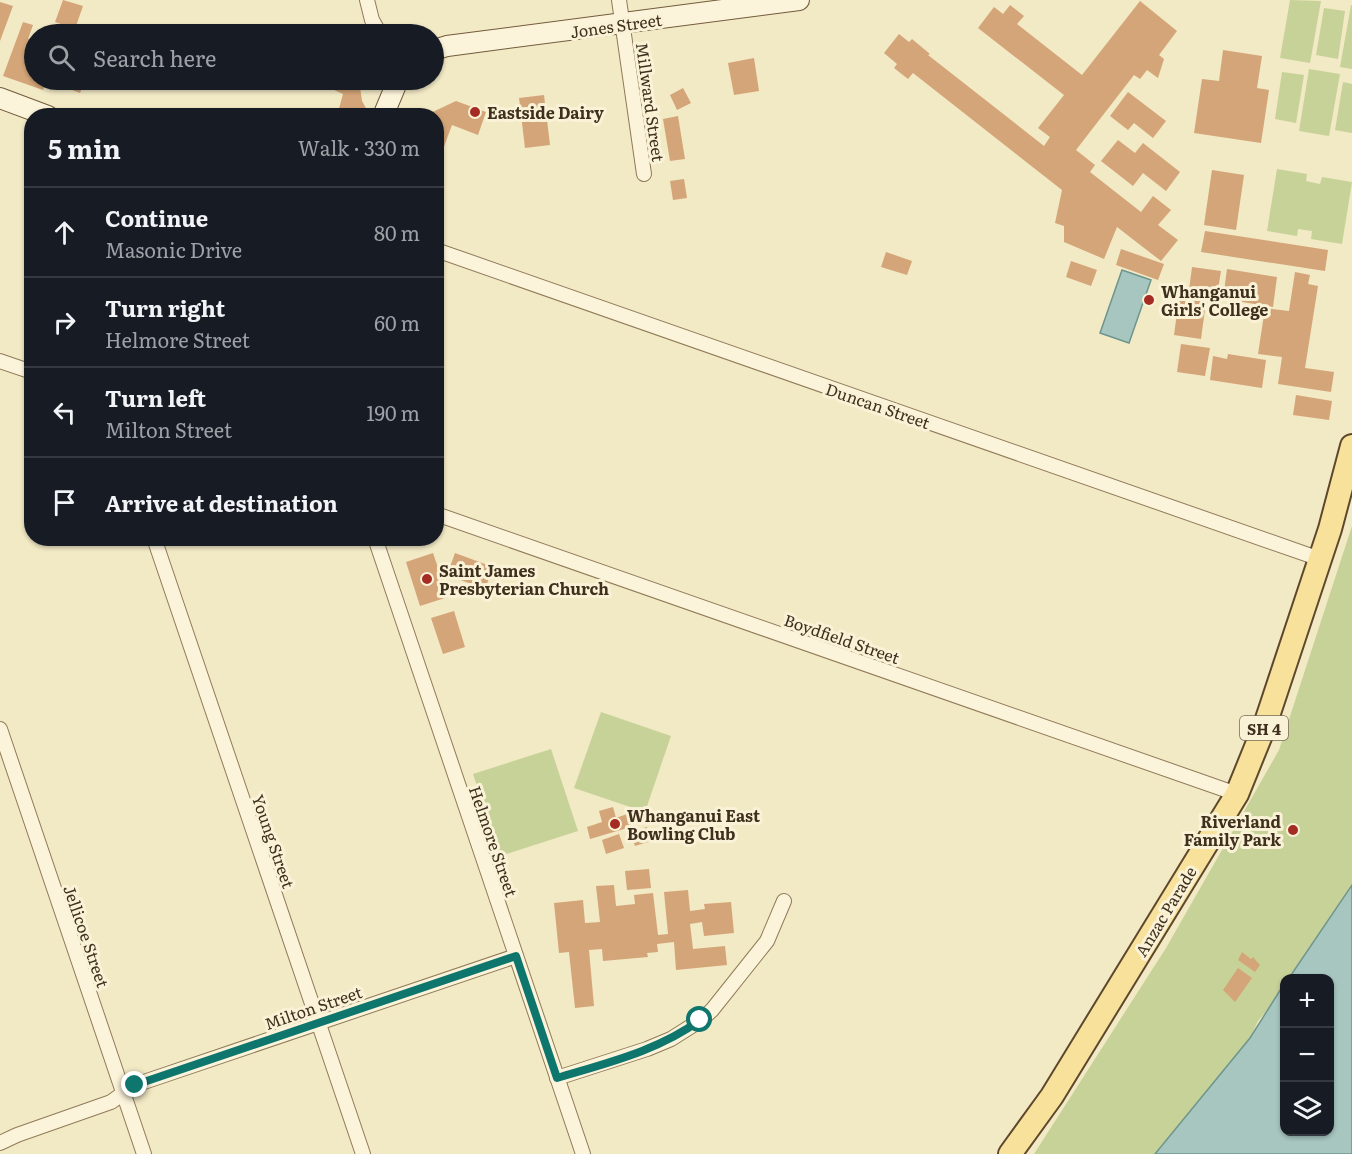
<!DOCTYPE html>
<html lang="en">
<head>
<meta charset="utf-8">
<style>
  :root { --surface:#171b24; --page:#242831; --text:#f1f3f6; --muted:#9ea1a6; --line:#363941 }
  body { margin:0; font-family:Literata,serif; background:var(--page); color:var(--text) }
  .controls { position:absolute; right:18px; bottom:18px; display:grid; overflow:hidden; border-radius:12px; box-shadow:0 2px 4px #0004 }
  .controls button { width:54px; height:54px; display:grid; place-items:center; padding:0; border:0; border-bottom:2px solid var(--line); background:var(--surface); color:var(--text); font:30px sans-serif }
  .stop { position:absolute; width:18px; height:18px; margin:-14px; border:4px solid #0f766e; border-radius:50%; background:#fff }
  .stop.end { background:#0f766e; border-color:#fff; box-shadow:0 2px 6px #0008 }
  .list { margin:0; padding:0; list-style:none }
  h2 { display:flex; justify-content:space-between; align-items:center; height:78px; margin:0; padding:0 24px; font-size:26px }
  h2 small { font-size:20px; font-weight:400; color:var(--muted) }
  .list li { display:grid; grid-template-columns:39px 1fr auto; gap:18px; align-items:center; box-sizing:border-box; height:90px; padding:0 24px; border-top:2px solid var(--line) }
  .list b { display:block; font-size:22px; white-space:nowrap }
  .list p { margin:0; font-size:20px; white-space:nowrap; color:var(--muted) }
  .list em { font-size:20px; font-style:normal; color:var(--muted) }
  .icon { flex:none; width:33px; height:33px; fill:none; stroke:currentColor; stroke-width:2; stroke-linecap:round; stroke-linejoin:round }
  .map { position:relative; flex:none; width:1352px; height:1154px; overflow:hidden }
  .search { position:absolute; background:var(--surface); box-shadow:0 2px 4px #0004; left:24px; top:24px; width:420px; height:66px; display:flex; align-items:center; gap:15px; box-sizing:border-box; padding:0 21px; border-radius:33px; color:var(--muted); font-size:22px }
  .panel { position:absolute; background:var(--surface); box-shadow:0 2px 4px #0004; left:24px; top:108px; width:420px; height:438px; border-radius:24px }
  .map>svg:first-child { display:block }
  .green { fill:#c7d298 }
  .water { fill:#a7c6bf; stroke:#6d958e; stroke-width:1.5 }
  .building { fill:#d4a578 }
  .lines { fill:none; stroke-linecap:round; stroke-linejoin:round }
  .minor-casing { stroke:#907b59; stroke-width:16 }
  .secondary-casing { stroke:#725b3c; stroke-width:22 }
  .primary-casing { stroke:#5d482d; stroke-width:26 }
  .minor { stroke:#fcf4da; stroke-width:14 }
  .secondary { stroke:#fcf4da; stroke-width:20 }
  .primary { stroke:#f8e29b; stroke-width:22 }
  .route { stroke:#0f766e; stroke-width:8 }
  .poi-dot { fill:#a52c23; stroke:#f9f2d6; stroke-width:2 }
  .labels { text-anchor:middle; dominant-baseline:central; stroke-width:6; stroke-linejoin:round; paint-order:stroke }
  .shield { fill:#f9f2d6; stroke:#776a55; stroke-width:1.5 }
  .shield-label { font-size:15px; font-weight:bold; fill:#3f301e }
  .street-label { font-size:16px; fill:#3f301e; stroke:#f9f2d6 }
  .poi-label { font-size:16px; font-weight:bold; fill:#3f301e; stroke:#f9f2d6; text-anchor:start }
</style>
</head>
<body>
<div class="map">
<svg width="1352" height="1154" viewBox="0 0 1352 1154">
  <rect width="100%" height="100%" fill="#f2e9c5"/>
  <g class="green">
    <polygon points="1290,0 1321,1 1310,63 1280,58"/>
    <polygon points="1351,5 1352,5 1352,69 1340,67"/>
    <polygon points="1324,8 1345,11 1338,59 1316,55"/>
    <polygon points="1309,69 1340,74 1329,136 1299,131"/>
    <polygon points="1282,72 1304,75 1296,123 1275,119"/>
    <polygon points="1343,82 1352,84 1352,133 1335,130"/>
    <polygon points="1277,169 1307,174 1306,181 1320,184 1322,177 1352,182 1342,244 1311,239 1312,231 1298,229 1297,236 1267,231"/>
    <polygon points="1352,526 1352,909 1294,978 1284,978 1284,990 1258,1021 1250,1038 1166,1154 1034,1154 1166,948 1279,750"/>
    <polygon points="601,712 671,736 645,812 574,788"/>
    <polygon points="551,749 578,831 500,856 473,774"/>
  </g>
  <g class="water">
    <polygon points="1122,270 1151,280 1129,343 1100,333"/>
    <polygon points="1352,885 1352,1154 1155,1154 1250,1038 1284,984 1284,1132 1330,1132 1330,978 1289,978"/>
  </g>
  <g class="building">
    <polygon points="63,0 83,6 75,29 55,22"/>
    <polygon points="1140,1 1177,31 1159,55 1164,59 1158,78 1147,70 1140,79 1134,75 1076,150 1095,165 1090,172 1141,212 1153,196 1171,210 1158,225 1178,240 1161,261 1117,227 1104,259 1064,242 1064,226 1055,223 1062,190 913,73 908,79 894,68 897,64 884,53 899,34 909,42 912,39 930,54 928,55 1044,146 1050,137 1038,128 1064,95 978,28 994,7 1003,14 1010,5 1024,16 1017,24 1082,75"/>
    <polygon points="0,2 13,6 0,41"/>
    <polygon points="23,22 33,25 28,39 34,41 34,80 85,80 80,93 46,80 43,90 3,76"/>
    <polygon points="1223,50 1262,56 1257,88 1269,90 1261,143 1194,133 1202,79 1219,81"/>
    <polygon points="754,58 759,91 734,95 728,63"/>
    <polygon points="330,80 359,80 362,101 368,112 366,116 337,116 343,94 332,89"/>
    <polygon points="683,88 691,103 677,110 670,95"/>
    <polygon points="1128,92 1166,121 1153,138 1134,123 1128,130 1110,116"/>
    <polygon points="544,95 550,145 525,148 519,98"/>
    <polygon points="456,101 486,112 478,135 452,125 436,168 436,116 424,116"/>
    <polygon points="678,116 685,159 670,161 663,119"/>
    <polygon points="1118,140 1135,153 1143,143 1180,172 1166,191 1143,173 1133,186 1101,161"/>
    <polygon points="1212,170 1244,175 1236,230 1204,225"/>
    <polygon points="684,179 687,198 673,200 670,181"/>
    <polygon points="1205,231 1328,250 1325,271 1201,252"/>
    <polygon points="1121,249 1164,264 1158,280 1116,265"/>
    <polygon points="886,252 912,261 907,275 881,267"/>
    <polygon points="1071,261 1097,270 1091,286 1066,277"/>
    <polygon points="1192,267 1221,271 1216,302 1188,298"/>
    <polygon points="1227,269 1277,277 1273,307 1236,301 1237,293 1224,291"/>
    <polygon points="1295,272 1310,275 1308,284 1318,286 1305,368 1334,372 1331,392 1278,384 1282,357 1258,354 1265,308 1289,311"/>
    <polygon points="1179,298 1206,302 1201,339 1174,335"/>
    <polygon points="1181,344 1210,348 1205,376 1177,372"/>
    <polygon points="1228,354 1266,360 1262,388 1210,380 1213,356 1227,359"/>
    <polygon points="1296,395 1332,401 1329,420 1293,415"/>
    <polygon points="433,553 448,597 420,606 406,562"/>
    <polygon points="455,553 493,567 485,589 447,575"/>
    <polygon points="454,611 465,647 443,654 431,618"/>
    <polygon points="613,807 616,818 630,813 634,826 590,839 587,827 602,822 599,811"/>
    <polygon points="647,827 651,841 635,846 630,832"/>
    <polygon points="619,834 624,848 606,854 602,840"/>
    <polygon points="649,869 651,888 627,890 625,871"/>
    <polygon points="614,885 616,906 635,904 634,895 653,893 658,935 668,934 664,892 688,890 690,911 705,909 704,904 731,902 734,933 704,936 702,922 690,924 693,949 725,946 727,965 676,970 674,942 657,944 658,952 647,953 648,957 603,961 602,949 589,950 594,1006 575,1008 569,952 559,953 554,903 583,900 585,923 600,922 596,886"/>
    <polygon points="1242,952 1251,959 1253,957 1260,965 1255,972 1238,960"/>
    <polygon points="1238,968 1252,978 1235,1002 1223,990"/>
  </g>
  <g class="lines">
    <g class="minor-casing">
      <g id="minor">
        <polyline points="367,0 372,20 380,34"/>
        <polyline points="619,0 644,174"/>
        <polyline points="436,250 1320,559"/>
        <polyline points="0,361 32,372"/>
        <polyline points="436,514 1237,794"/>
        <polyline points="154,538 363,1154"/>
        <polyline points="375,538 583,1154"/>
        <polyline points="0,729 144,1154"/>
        <polyline points="557,1078 647,1049 671,1039 701,1020 712,1010 767,941 784,901"/>
        <polyline points="0,1143 17,1135 111,1102 135,1085 516,956"/>
      </g>
    </g>
    <g class="secondary-casing">
      <g id="secondary">
        <polyline points="434,50 447,46 799,0"/>
        <polyline points="0,98 48,116"/>
        <polyline points="383,116 398,80"/>
      </g>
    </g>
    <g class="primary-casing">
      <polyline id="primary" points="1010,1154 1052,1096 1237,794 1265,725 1330,529 1352,446"/>
    </g>
    <use href="#minor" class="minor"/>
    <use href="#secondary" class="secondary"/>
    <use href="#primary" class="primary"/>
  </g>
  <g class="lines">
    <path class="route" d="M135 1085 516 956 557 1078C606 1063 658 1051 700 1020"/>
  </g>
  <g class="poi-dot">
    <circle cx="475" cy="112" r="6"/>
    <circle cx="1149" cy="300" r="6"/>
    <circle cx="427" cy="579" r="6"/>
    <circle cx="615" cy="824" r="6"/>
    <circle cx="1293" cy="830" r="6"/>
  </g>
  <g class="labels">
    <rect class="shield" x="1240" y="716" width="48" height="24" rx="4.5"/>
    <g class="shield-label">
      <text x="1264" y="728">SH 4</text>
    </g>
    <g class="street-label">
      <text transform="translate(616 25) rotate(-8)">Jones Street</text>
      <text transform="translate(651 102) rotate(82)">Millward Street</text>
      <text transform="translate(878 405) rotate(19)">Duncan Street</text>
      <text transform="translate(842 638) rotate(19)">Boydfield Street</text>
      <text transform="translate(274 841) rotate(71)">Young Street</text>
      <text transform="translate(494 841) rotate(71)">Helmore Street</text>
      <text transform="translate(1165 911) rotate(-59)">Anzac Parade</text>
      <text transform="translate(87 936) rotate(71)">Jellicoe Street</text>
      <text transform="translate(313 1007) rotate(-19)">Milton Street</text>
    </g>
    <g class="poi-label">
      <text x="487" y="112">Eastside Dairy</text>
      <text x="1161" y="291">Whanganui<tspan x="1161" dy="18">Girls' College</tspan></text>
      <text x="439" y="570">Saint James<tspan x="439" dy="18">Presbyterian Church</tspan></text>
      <text x="627" y="815">Whanganui East<tspan x="627" dy="18">Bowling Club</tspan></text>
      <text x="1281" y="821" text-anchor="end">Riverland<tspan x="1281" dy="18">Family Park</tspan></text>
    </g>
  </g>
</svg>
<div class="controls">
<button>+</button>
<button>−</button>
<button><svg class="icon" aria-label="layers" viewBox="0 0 24 24"><path d="M12 4l9 5-9 5-9-5zM3 14l9 5 9-5"/></svg></button>
</div>
<div class="stop" style="left:700px;top:1020px"></div>
<div class="stop end" style="left:135px;top:1085px"></div>
<div class="search"><svg class="icon" aria-label="search" viewBox="0 0 24 24"><circle cx="10" cy="10" r="6"/><path d="M15 15l6 6"/></svg>Search here</div>
<section class="panel">
<h2>5 min<small>Walk · 330 m</small></h2>
<ul class="list">
<li><svg class="icon" aria-label="ahead" viewBox="0 0 24 24"><path d="M12 20V5M6 11l6-6 6 6"/></svg><div><b>Continue</b><p>Masonic Drive</p></div><em>80 m</em></li>
<li><svg class="icon" aria-label="right" viewBox="0 0 24 24"><path d="M7 20v-9h11M14 6l5 5-5 5"/></svg><div><b>Turn right</b><p>Helmore Street</p></div><em>60 m</em></li>
<li><svg class="icon" aria-label="left" viewBox="0 0 24 24"><path d="M17 20v-9H6M10 6l-5 5 5 5"/></svg><div><b>Turn left</b><p>Milton Street</p></div><em>190 m</em></li>
<li><svg class="icon" aria-label="arrive" viewBox="0 0 24 24"><path d="M6 21V4h12l-3 4 3 4H6"/></svg><div><b>Arrive at destination</b></div></li>
</ul>
</section>
</div>
</body>
</html>
